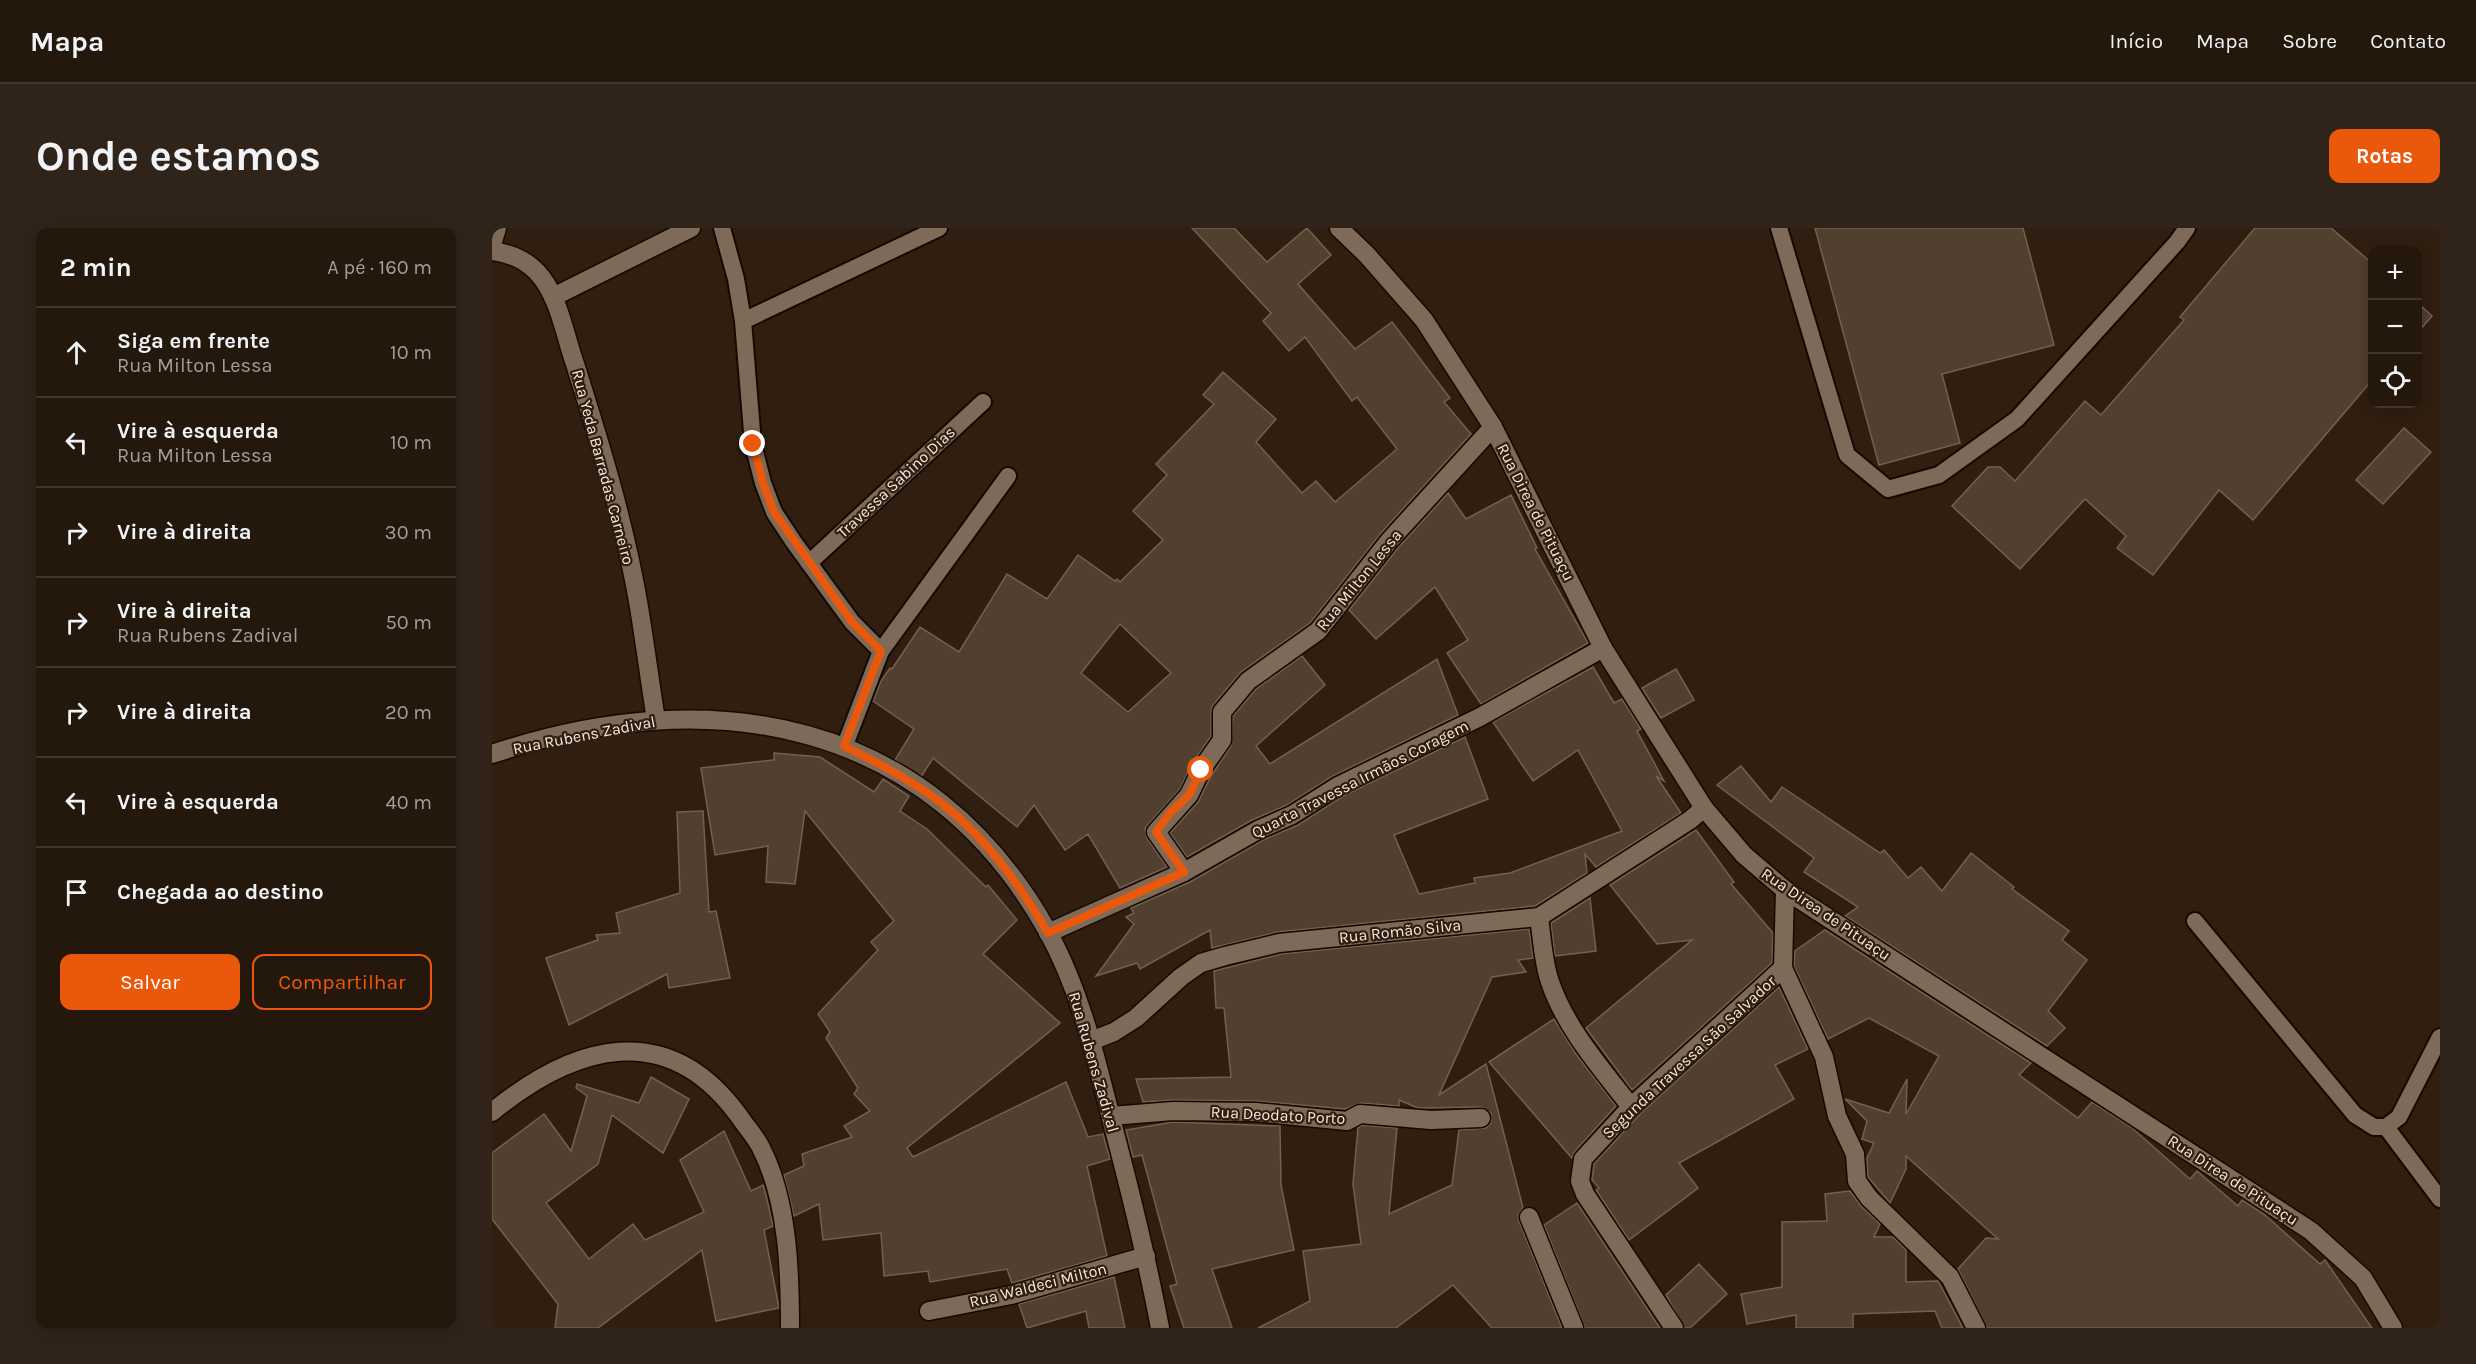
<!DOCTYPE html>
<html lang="pt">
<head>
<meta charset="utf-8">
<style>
  :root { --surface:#24170c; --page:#30241a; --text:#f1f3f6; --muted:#a39f9d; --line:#41362d; --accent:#ea580c }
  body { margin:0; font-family:Karla,sans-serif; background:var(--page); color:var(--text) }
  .controls { position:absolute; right:18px; top:18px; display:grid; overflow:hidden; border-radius:12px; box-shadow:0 3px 15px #0003 }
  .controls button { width:54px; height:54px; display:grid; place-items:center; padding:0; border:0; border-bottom:2px solid var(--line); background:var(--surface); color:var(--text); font:30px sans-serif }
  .stop { position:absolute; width:18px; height:18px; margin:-14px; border:4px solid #ea580c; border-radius:50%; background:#fff }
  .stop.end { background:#ea580c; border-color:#fff; box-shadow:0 2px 6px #0008 }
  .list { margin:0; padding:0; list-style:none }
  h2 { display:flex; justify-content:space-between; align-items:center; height:78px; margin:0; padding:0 24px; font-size:26px }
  h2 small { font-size:20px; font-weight:400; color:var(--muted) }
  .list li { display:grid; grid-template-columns:39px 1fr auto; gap:18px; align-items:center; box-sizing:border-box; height:90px; padding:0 24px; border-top:2px solid var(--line) }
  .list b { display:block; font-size:22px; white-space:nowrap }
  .list p { margin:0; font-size:20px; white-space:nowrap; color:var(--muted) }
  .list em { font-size:20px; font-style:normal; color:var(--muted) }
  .actions { display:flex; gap:12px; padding:18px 24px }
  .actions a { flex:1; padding:14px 0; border:2px solid var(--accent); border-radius:12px; text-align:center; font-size:21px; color:var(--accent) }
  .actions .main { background:var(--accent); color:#fff }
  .icon { flex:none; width:33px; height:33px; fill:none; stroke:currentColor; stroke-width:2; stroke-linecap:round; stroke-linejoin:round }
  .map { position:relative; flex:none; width:1948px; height:1100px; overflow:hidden; border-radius:12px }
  header { display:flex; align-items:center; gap:36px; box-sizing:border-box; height:84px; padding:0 30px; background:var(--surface); border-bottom:2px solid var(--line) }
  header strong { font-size:28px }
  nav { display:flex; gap:33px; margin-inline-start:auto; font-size:21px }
  .intro { display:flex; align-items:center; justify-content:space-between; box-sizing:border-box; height:144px; padding:0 36px }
  h1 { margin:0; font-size:42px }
  .button { padding:15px 27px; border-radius:12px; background:var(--accent); color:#fff; font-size:21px; font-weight:700 }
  main { display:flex; gap:36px; padding:0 36px }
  aside { flex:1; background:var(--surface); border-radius:12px; box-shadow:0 3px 15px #0003 }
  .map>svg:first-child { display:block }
  .building { fill:#513f2f; stroke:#74604f; stroke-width:1.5; fill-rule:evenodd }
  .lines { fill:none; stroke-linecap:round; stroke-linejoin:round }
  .lane-casing { stroke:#170900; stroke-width:20 }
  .street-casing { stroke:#170900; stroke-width:21 }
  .lane { stroke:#7e6a59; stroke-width:16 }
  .street { stroke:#7e6a59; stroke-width:18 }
  .route { stroke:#ea580c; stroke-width:8 }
  .labels { text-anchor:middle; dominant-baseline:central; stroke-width:4.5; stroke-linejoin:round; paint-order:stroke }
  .street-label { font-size:16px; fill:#f5e9df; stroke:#301f10 }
</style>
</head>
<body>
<header>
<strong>Mapa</strong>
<nav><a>Início</a><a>Mapa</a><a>Sobre</a><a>Contato</a></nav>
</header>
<div class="intro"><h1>Onde estamos</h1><a class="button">Rotas</a></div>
<main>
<aside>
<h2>2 min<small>A pé · 160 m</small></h2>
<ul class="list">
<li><svg class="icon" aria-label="ahead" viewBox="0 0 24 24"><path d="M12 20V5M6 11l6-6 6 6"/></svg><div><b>Siga em frente</b><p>Rua Milton Lessa</p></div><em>10 m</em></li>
<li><svg class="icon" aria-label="left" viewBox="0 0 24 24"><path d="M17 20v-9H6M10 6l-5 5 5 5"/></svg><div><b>Vire à esquerda</b><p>Rua Milton Lessa</p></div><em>10 m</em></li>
<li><svg class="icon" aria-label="right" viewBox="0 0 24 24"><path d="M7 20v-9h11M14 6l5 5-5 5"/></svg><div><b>Vire à direita</b></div><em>30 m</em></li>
<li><svg class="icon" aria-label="right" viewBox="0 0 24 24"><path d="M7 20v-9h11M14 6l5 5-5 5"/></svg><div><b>Vire à direita</b><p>Rua Rubens Zadival</p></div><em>50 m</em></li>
<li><svg class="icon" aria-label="right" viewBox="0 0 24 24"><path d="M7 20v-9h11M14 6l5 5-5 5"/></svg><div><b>Vire à direita</b></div><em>20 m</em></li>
<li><svg class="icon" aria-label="left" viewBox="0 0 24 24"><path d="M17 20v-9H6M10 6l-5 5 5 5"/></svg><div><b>Vire à esquerda</b></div><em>40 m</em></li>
<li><svg class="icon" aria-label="arrive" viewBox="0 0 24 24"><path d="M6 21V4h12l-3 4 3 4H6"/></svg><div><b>Chegada ao destino</b></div></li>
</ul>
<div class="actions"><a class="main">Salvar</a><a>Compartilhar</a></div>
</aside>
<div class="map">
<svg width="1948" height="1100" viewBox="0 0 1948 1100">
  <rect width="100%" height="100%" fill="#301f10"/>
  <g class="building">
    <path d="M700 0H742L775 34 815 0 839 27 806 56 863 121 900 94 958 170 952 174 979 206 889 305 818 395 749 444 721 477 719 484V508L700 536 688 561 653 600 655 610 675 639 628 660 596 606 573 622 542 577 525 599 441 530 429 549 403 532 422 501 381 473 389 453 398 440 400 441 428 399 467 424 515 346 555 371 586 327 623 353 625 351 628 354 671 312 641 283 675 247 664 236 722 176 711 167 731 144 784 191 764 214 810 265 824 253 843 274 905 221 865 169 860 173 813 109 797 123 771 93 779 85ZM628 396 679 445 636 484 589 445Z"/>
    <polygon points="1323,0 1531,0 1562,117 1450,146 1468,215 1387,237"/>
    <polygon points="1763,0 1839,0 1881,36 1881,151 1761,292 1727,262 1661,347 1625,320 1634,308 1593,271 1528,341 1460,278 1496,239 1508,239 1523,253 1593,173 1609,187 1692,92 1688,89"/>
    <polygon points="1926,75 1940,88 1926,104"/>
    <polygon points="1912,200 1939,224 1891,276 1864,252"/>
    <polygon points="956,265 974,291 1019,267 1045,320 1043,321 1096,415 989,476 955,425 976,412 943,359 884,411 857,382 906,320"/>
    <polygon points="810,428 833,457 764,518 778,536 945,431 966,487 841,548 795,577 760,592 695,629 678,605 706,574 719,548 739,518 741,488 764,461"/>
    <polygon points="1101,439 1122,475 1130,471 1149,501 1145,503 1172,553 1164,548 1189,585 1104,639 1093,626 1095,645 1043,678 786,704 720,720 718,702 648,741 645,735 604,748 642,696 634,689 642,685 639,680 698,654 771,612 806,597 851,568 973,509 996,571 902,607 927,666 983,655 982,650 1018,645 1130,603 1086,522 1041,553 1001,494"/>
    <polygon points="1184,441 1202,472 1169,490 1150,460"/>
    <polygon points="282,525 328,529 382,564 391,551 417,568 408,583 435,601 494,659 496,657 525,692 491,726 568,795 415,920 421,929 574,854 596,909 611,906 618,931 595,938 615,1028 520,1055 515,1041 438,1054 436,1043 392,1048 389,1005 331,1012 327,976 302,988 292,947 312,938 310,926 360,909 352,898 378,883 362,866 366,860 334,810 338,804 326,786 386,722 379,714 402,693 313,583 303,656 274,654 276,618 223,627 209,540 282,532"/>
    <polygon points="1249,538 1279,574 1290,559 1388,625 1392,622 1416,650 1429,639 1450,663 1479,625 1522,659 1520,661 1577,703 1570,712 1595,732 1556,783 1573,800 1555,818 1353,688 1366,679 1312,644 1322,630 1225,557"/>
    <polygon points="211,583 217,684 224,683 238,750 177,760 175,746 77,797 54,730 106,712 104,707 128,705 124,685 188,665 185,584"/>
    <polygon points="1204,602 1242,654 1239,656 1281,705 1280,735 1140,862 1094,800 1200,712 1165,716 1118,657"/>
    <polygon points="1098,670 1104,723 1063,728 1059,695"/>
    <polygon points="1037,701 1041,730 1026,732 1034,744 1000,749 947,867 994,836 1031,980 1026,987 1027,993 1070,1100 1000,1100 961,1057 904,1100 766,1100 818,1073 811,1023 869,1016 861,956 866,900 870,897 905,900 897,986 960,957 967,902 994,900 999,895 999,885 989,879 926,880 907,872 907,878 869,875 853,881 764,873 681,872 651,874 644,851 739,849 732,780 724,780 722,743 789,726"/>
    <polygon points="1333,702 1539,835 1527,847 1586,890 1600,874 1639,899 1698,951 1705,943 1746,978 1750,972 1772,986 1828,1036 1833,1032 1880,1100 1495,1100 1466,1041 1494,1010 1506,1011 1414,928 1414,941 1398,975 1376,949 1375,930 1382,915 1370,911 1375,893 1353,871 1397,885 1415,851 1414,886 1447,828 1377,790 1336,811 1302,738 1303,723"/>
    <polygon points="1287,759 1316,821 1283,837 1302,871 1187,935 1206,960 1137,1012 1104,962 1107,960 1100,952 1102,936 1147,887"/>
    <polygon points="1062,791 1084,826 1124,878 1083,923 1080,930 997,834"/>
    <polygon points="159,849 197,871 171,925 120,887 106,936 54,975 97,1031 141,996 153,1012 212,984 188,932 232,903 259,963 271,957 274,967 281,998 272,1002 287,1080 224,1093 210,1022 106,1100 63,1100 66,1076 0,991 0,925 52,886 79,923 95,868 84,860 85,856 147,875"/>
    <polygon points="681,894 788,898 789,957 802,1022 720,1041 740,1100 692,1100 678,1058 685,1056 650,927 641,929 634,902"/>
    <polygon points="1358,963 1369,978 1388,996 1382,1009 1401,1009 1414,1022 1414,1054 1446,1053 1471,1100 1450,1100 1443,1083 1361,1086 1361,1100 1304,1100 1304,1087 1255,1096 1249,1066 1290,1059 1290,994 1335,993 1333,966"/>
    <polygon points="1085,975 1168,1100 1093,1100 1052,997"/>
    <polygon points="1207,1036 1235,1066 1198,1100 1193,1100 1174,1067"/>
    <polygon points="622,1049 633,1100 597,1100 594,1083 535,1100 527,1076"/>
  </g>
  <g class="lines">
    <g class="lane-casing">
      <g id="lane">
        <polyline points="230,0 244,51 251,93 261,216 271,255 282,284 301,313 360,394 389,423"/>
        <polyline points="1287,0 1355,227 1396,261 1447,247 1525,191 1685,14 1695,0"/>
        <polyline points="251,93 447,0"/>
        <polyline points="317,335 491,174"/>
        <polyline points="353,517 389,423 516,248"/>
        <polyline points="1703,693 1863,887 1882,899 1894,899 1907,889 1948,809"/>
        <polyline points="1894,899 1948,971"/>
      </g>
    </g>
    <g class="street-casing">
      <g id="street">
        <polyline points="847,0 875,27 932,92 1001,199 1111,420 1212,580 1252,627 1293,662 1819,1003 1871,1050 1901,1100"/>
        <polyline points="0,17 5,0"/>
        <path d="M0 23C21 26 37 33 50 50 68 74 73 108 83 136 108 215 133 296 147 379 153 416 158 454 164 492"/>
        <polyline points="61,69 199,0"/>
        <path d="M0 526C218 453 437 489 556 704 588 762 604 830 620 894 638 962 655 1031 668 1100"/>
        <polyline points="692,644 664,604 697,567 709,542 730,512 730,484 756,453 826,403 897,313 1001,199"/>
        <polyline points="1293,662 1291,740 1332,829 1345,888 1363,926 1365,953 1377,970 1458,1049 1484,1100"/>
        <path d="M1047 689C1050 710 1051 734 1058 754 1074 801 1109 840 1139 879"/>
        <polyline points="556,705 692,644 766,602 800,587 846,558 988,489 1111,420"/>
        <polyline points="599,813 622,804 644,790 689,749 709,735 733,728 787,715 1047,689 1198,592 1212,580"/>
        <path d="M0 884C82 817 175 789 247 888 254 899 265 910 270 922 296 974 298 1043 298 1100"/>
        <polyline points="619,888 681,883 764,884 855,893 868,886 939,892 989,890"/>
        <polyline points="1037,989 1082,1100"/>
        <polyline points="437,1083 519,1067 654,1028"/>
        <polyline points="1182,1100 1093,966 1088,953 1091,931 1139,879 1291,740"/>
      </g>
    </g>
    <use href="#lane" class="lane"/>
    <use href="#street" class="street"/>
  </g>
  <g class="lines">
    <path class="route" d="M261 216 271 255 282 284 360 394 389 423 352 518C387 535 421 553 452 577 496 612 528 658 556 705L692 644 664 604 678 585 697 567 709 542"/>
  </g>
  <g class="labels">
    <g class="street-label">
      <text transform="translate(111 239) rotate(75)">Rua Yeda Barradas Carneiro</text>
      <text transform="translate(404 254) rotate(-43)">Travessa Sabino Dias</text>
      <text transform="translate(1044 284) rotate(63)">Rua Direa de Pituaçu</text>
      <text transform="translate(867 352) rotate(-51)">Rua Milton Lessa</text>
      <text transform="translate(92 507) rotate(-11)">Rua Rubens Zadival</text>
      <text transform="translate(868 551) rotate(-27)">Quarta Travessa Irmãos Coragem</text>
      <text transform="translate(1334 686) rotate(34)">Rua Direa de Pituaçu</text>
      <text transform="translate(908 703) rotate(-6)">Rua Romão Silva</text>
      <text transform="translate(1197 829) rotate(-43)">Segunda Travessa São Salvador</text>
      <text transform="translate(602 834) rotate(74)">Rua Rubens Zadival</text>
      <text transform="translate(786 887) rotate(3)">Rua Deodato Porto</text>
      <text transform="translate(1741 952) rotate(33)">Rua Direa de Pituaçu</text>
      <text transform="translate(546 1057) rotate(-14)">Rua Waldeci Milton</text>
    </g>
  </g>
</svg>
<div class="controls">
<button>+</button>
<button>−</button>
<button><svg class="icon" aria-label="locate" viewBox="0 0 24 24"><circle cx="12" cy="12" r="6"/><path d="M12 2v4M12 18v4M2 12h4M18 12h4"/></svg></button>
</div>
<div class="stop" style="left:709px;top:542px"></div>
<div class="stop end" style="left:261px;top:216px"></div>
</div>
</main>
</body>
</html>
